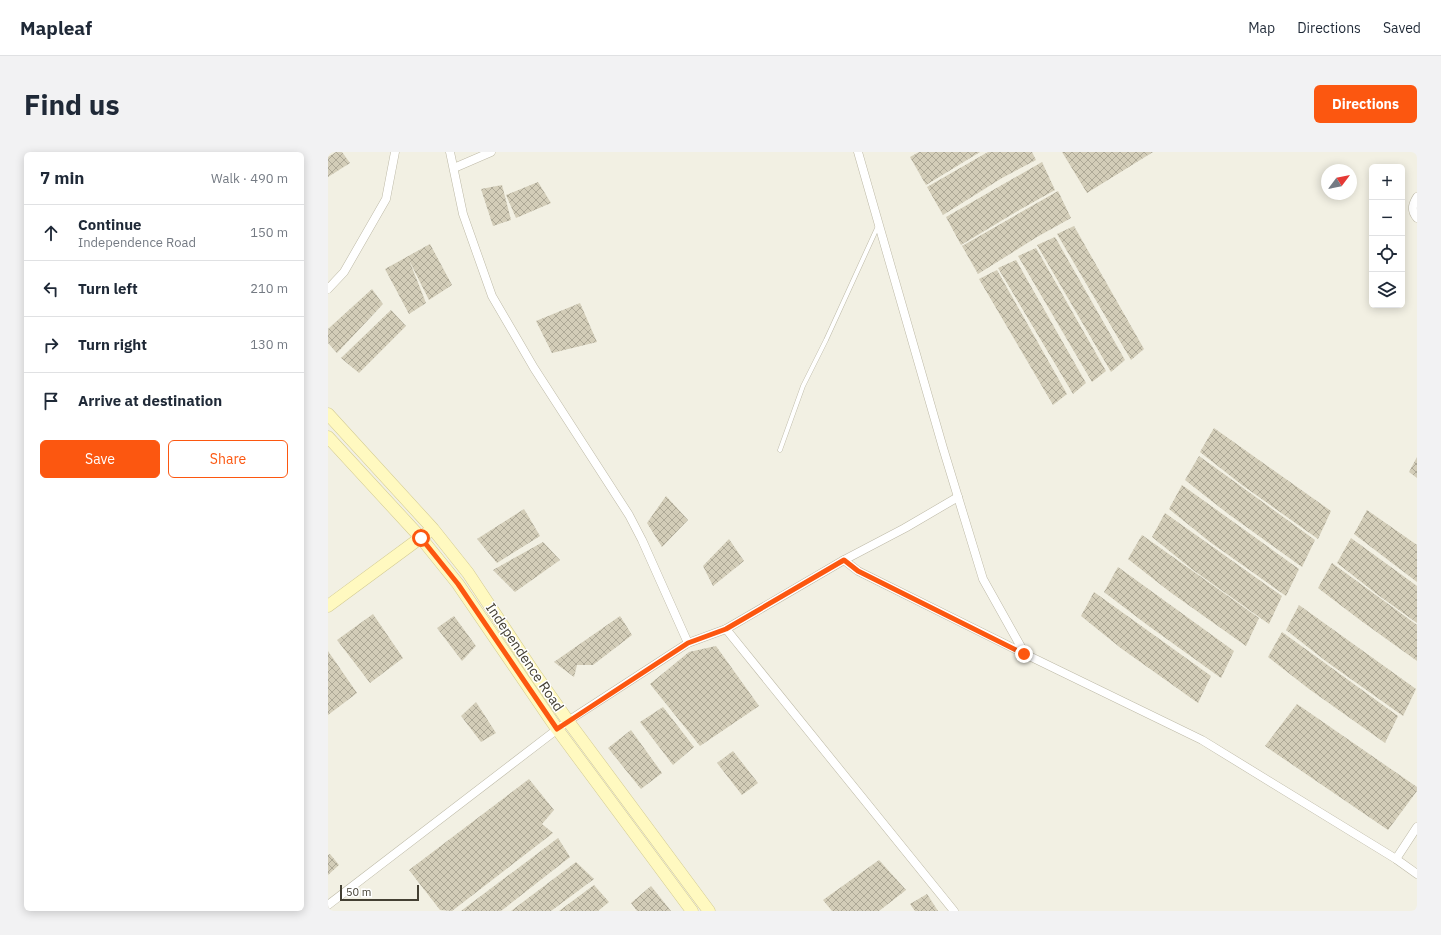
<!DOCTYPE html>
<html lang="en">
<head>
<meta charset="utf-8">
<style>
  :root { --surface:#fff; --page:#f2f2f3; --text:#1f2937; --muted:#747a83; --line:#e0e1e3; --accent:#fc5710 }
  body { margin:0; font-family:"IBM Plex Sans",sans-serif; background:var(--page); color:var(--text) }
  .controls { position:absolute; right:12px; top:12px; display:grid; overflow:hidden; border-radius:6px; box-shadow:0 2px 10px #0003 }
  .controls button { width:36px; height:36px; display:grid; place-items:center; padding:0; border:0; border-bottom:1px solid var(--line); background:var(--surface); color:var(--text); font:20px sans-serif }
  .compass { position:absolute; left:993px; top:12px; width:36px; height:36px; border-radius:50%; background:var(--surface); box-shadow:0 2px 10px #0003; rotate:58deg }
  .scale { position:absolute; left:12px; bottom:10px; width:79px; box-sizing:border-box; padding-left:4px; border:2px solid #444033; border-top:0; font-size:11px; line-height:14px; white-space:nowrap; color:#444033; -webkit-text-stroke:3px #fff; paint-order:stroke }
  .stop { position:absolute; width:12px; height:12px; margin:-9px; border:3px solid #fc5710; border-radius:50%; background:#fff }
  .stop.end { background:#fc5710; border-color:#fff; box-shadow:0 1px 4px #0008 }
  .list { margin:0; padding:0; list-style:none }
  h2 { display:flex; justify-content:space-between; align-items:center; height:52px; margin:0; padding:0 16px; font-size:17px }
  h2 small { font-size:13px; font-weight:400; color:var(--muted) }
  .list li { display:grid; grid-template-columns:26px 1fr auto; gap:12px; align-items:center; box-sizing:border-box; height:56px; padding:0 16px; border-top:1px solid var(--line) }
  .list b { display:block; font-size:15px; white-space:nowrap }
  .list p { margin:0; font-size:13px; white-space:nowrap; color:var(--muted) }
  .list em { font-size:13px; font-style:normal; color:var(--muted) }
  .actions { display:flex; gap:8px; padding:12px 16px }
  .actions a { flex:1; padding:9px 0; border:1px solid var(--accent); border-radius:6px; text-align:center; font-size:14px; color:var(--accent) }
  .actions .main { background:var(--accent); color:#fff }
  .icon { flex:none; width:22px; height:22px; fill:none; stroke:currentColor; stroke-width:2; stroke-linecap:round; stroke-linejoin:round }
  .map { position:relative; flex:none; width:1089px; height:759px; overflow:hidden; border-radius:6px }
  header { display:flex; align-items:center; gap:24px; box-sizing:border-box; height:56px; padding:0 20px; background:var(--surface); border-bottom:1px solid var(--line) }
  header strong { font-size:19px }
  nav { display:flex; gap:22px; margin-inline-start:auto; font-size:14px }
  .intro { display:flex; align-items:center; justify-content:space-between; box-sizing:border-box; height:96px; padding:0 24px }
  h1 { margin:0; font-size:28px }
  .button { padding:10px 18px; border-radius:6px; background:var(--accent); color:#fff; font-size:14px; font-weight:700 }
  main { display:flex; gap:24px; padding:0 24px }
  aside { flex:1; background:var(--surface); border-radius:6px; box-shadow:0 2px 10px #0003 }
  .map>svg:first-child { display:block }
  .building { fill:url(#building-cross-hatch) }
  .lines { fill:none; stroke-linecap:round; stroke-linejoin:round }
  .lane-casing { stroke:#bdb9a6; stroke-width:5 }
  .street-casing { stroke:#bdb9a6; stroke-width:9 }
  .secondary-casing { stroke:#d3cb92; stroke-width:13 }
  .lane { stroke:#fff; stroke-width:4 }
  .street { stroke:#fff; stroke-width:8 }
  .secondary { stroke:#fff9c0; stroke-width:12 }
  .route { stroke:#fc5710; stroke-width:5 }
  .labels { text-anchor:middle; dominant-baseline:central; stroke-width:3; stroke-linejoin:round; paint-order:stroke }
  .street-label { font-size:14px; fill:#444033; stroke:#fff }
</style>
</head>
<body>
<header>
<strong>Mapleaf</strong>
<nav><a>Map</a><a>Directions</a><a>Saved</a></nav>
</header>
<div class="intro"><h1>Find us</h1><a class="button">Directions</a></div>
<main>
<aside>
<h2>7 min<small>Walk · 490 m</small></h2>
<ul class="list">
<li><svg class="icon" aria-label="ahead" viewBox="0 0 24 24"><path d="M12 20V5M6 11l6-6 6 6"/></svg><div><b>Continue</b><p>Independence Road</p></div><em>150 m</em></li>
<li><svg class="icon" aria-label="left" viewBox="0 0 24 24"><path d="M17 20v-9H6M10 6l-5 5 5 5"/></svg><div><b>Turn left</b></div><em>210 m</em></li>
<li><svg class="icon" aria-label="right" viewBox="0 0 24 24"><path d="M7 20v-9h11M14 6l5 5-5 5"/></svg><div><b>Turn right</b></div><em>130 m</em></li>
<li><svg class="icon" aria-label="arrive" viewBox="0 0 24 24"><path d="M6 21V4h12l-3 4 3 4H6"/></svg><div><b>Arrive at destination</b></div></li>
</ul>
<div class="actions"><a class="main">Save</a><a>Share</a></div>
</aside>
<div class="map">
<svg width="1089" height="759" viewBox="0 0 1089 759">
  <defs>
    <pattern id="building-cross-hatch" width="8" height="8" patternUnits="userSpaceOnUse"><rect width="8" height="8" fill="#d3cdb8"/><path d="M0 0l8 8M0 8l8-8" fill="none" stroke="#ada896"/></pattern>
  </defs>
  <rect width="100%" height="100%" fill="#f2f0e3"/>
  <g class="building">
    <polygon points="8,0 14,0 22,11 0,25 0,5"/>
    <polygon points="591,0 652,0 598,33 582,5"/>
    <polygon points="660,0 704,0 708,8 674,26 615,63 599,35"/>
    <polygon points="734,0 825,0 759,41"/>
    <polygon points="714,10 727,38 693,57 633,93 618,65"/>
    <polygon points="210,30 223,51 188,66 178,43"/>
    <polygon points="174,33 183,68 165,74 153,37"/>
    <polygon points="730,39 743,66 709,85 650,122 634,94"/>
    <polygon points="746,74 816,197 803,208 729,82"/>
    <polygon points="727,85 797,208 783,220 709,93"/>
    <polygon points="102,92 124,133 101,148 81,108 98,151 81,162 57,117"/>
    <polygon points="708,96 778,219 764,230 690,104"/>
    <polygon points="688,108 758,231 745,242 670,116"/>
    <polygon points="669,118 739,242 725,253 651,127"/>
    <polygon points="44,137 55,152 9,201 0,191 0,177"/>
    <polygon points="252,151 269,190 224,201 208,169"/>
    <polygon points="63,158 78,174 31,221 13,206"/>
    <polygon points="886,276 1003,359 990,387 914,333 872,300"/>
    <polygon points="871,304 987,388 974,415 899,361 857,328"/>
    <polygon points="1089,305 1089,326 1081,320"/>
    <polygon points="854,333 971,417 958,444 882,390 841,357"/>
    <polygon points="338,344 360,368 334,395 319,371"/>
    <polygon points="196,357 212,384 169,411 149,387"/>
    <polygon points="1039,358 1089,393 1089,430 1026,382"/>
    <polygon points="837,361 954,444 941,472 865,418 824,385"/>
    <polygon points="814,383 931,466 918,494 842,440 800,407"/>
    <polygon points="1023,386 1089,434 1089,471 1050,443 1009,411"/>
    <polygon points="401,387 416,409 385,434 375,414"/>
    <polygon points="215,390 232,408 187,440 165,418"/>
    <polygon points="1004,411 1089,473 1089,509 1032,468 990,436"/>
    <polygon points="790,415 906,499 893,526 818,472 776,440"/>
    <polygon points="766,440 883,524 870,551 794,497 753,464"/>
    <polygon points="971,453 1088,537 1075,564 999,510 958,478"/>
    <polygon points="45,462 75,506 42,531 9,488"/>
    <polygon points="126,464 148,494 134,509 109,476"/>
    <polygon points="292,464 304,483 265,513 249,513 246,525 226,510"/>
    <polygon points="954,480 1070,564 1057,591 981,537 940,505"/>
    <polygon points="388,494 431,554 372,594 322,532 361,500"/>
    <polygon points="0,499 29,541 0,563"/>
    <polygon points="148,550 168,581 153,590 133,564"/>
    <polygon points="969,552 1089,635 1089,639 1060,678 937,594"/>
    <polygon points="335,555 366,595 345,613 312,570"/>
    <polygon points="303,578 334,621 313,637 280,596"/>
    <polygon points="405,599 430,631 414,643 389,611"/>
    <polygon points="201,627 226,658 214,672 225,681 124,759 112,758 81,718"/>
    <polygon points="230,686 242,705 173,759 133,759"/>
    <polygon points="2,702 11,713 0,723 0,703"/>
    <polygon points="551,708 578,738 551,759 504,759 495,748"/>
    <polygon points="248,710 266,727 223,759 183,759"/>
    <polygon points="266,733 281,750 270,759 231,759"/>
    <polygon points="323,734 343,759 309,759 303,751"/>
    <polygon points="599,742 610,759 587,759 582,752"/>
  </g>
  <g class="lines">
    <g class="lane-casing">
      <polyline id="lane" points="452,298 475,234 498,188 550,74"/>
    </g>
    <g class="street-casing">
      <g id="street">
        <polyline points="122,0 135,62 164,144 206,216 301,363 314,388 360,491"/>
        <polyline points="530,0 615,296 655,427 697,502"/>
        <polyline points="126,16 163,0"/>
        <path d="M1089 45C1084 53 1083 59 1089 66"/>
        <polyline points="0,137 16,120 58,47 67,0"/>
        <polyline points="516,408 577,376 630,345"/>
        <polyline points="398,477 626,759"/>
        <polyline points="1068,707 1089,675"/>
        <polyline points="0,753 240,569 360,491 398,477 516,408 530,419 697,502 874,588 1068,707 1089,722"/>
      </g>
    </g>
    <g class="secondary-casing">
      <g id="secondary">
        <polyline points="0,262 105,377 140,421 207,522 240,569 381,759"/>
        <polyline points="0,285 93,386 130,432 229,577 364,759"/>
        <polyline points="0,454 99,381"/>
      </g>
    </g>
    <use href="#lane" class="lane"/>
    <use href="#street" class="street"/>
    <use href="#secondary" class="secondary"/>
  </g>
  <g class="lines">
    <polyline class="route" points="93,386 130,432 229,577 360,491 398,477 516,408 530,419 696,502"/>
  </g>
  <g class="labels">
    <g class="street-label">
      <text transform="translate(197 505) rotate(56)">Independence Road</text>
    </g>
  </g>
</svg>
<div class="controls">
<button>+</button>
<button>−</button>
<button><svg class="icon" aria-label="locate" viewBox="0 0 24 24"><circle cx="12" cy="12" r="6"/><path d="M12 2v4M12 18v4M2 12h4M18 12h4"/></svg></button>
<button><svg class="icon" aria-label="layers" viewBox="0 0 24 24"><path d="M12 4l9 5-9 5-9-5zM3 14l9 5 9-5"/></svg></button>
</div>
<svg class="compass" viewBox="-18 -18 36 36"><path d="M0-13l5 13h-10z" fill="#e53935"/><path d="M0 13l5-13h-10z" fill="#747a83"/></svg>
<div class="scale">50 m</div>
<div class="stop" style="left:93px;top:386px"></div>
<div class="stop end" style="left:696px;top:502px"></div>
</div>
</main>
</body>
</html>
